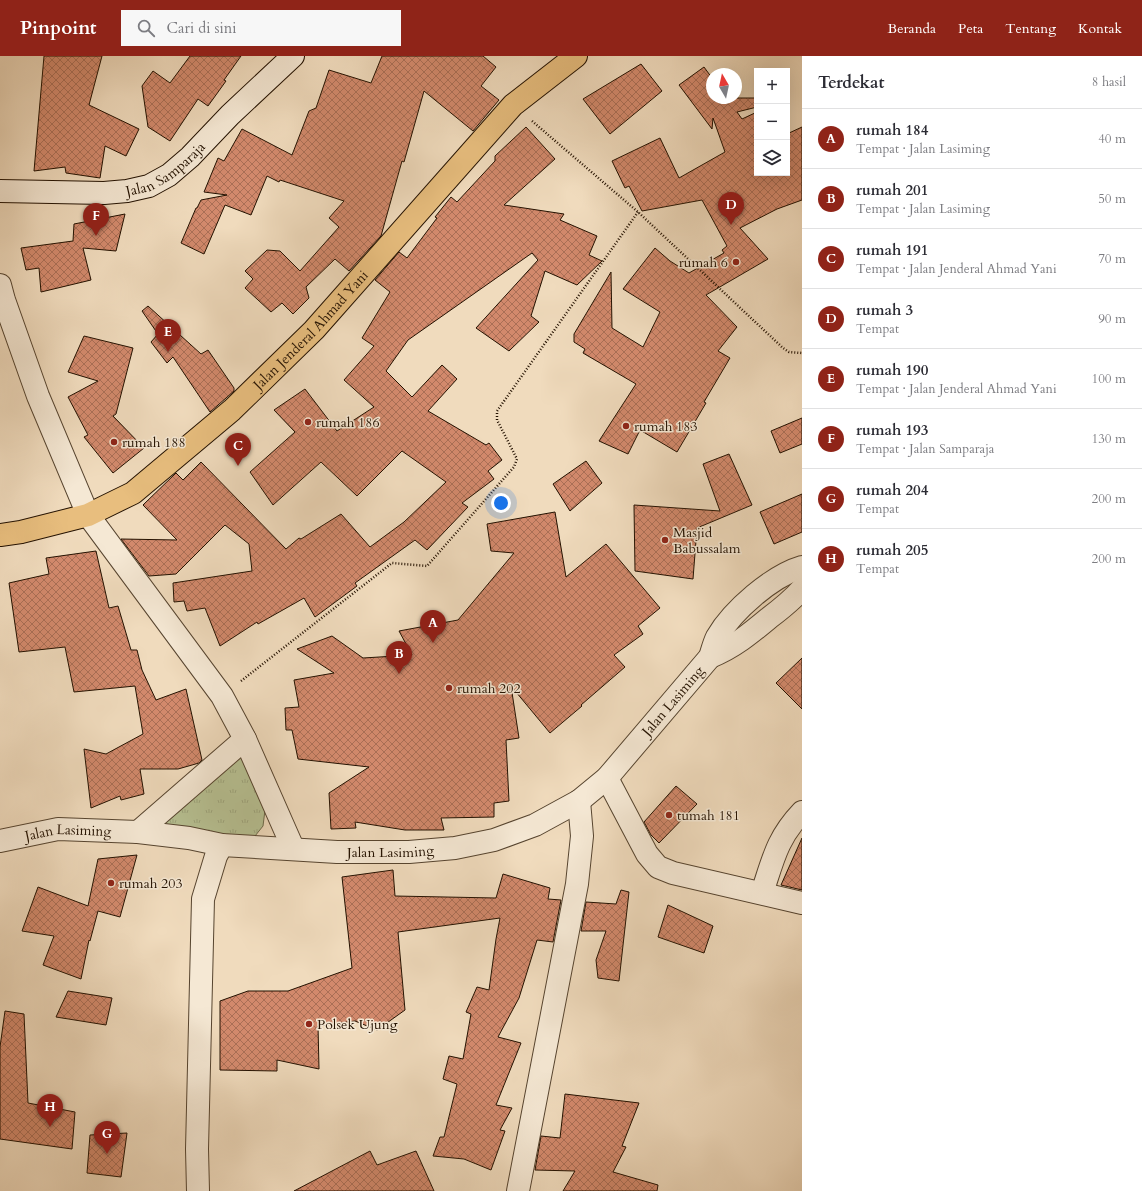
<!DOCTYPE html>
<html lang="id">
<head>
<meta charset="utf-8">
<style>
  :root { --surface:#fff; --page:#f7f7f7; --text:#2b2b33; --muted:#7c7c81; --line:#e1e1e2; --accent:#8f2418 }
  body { margin:0; font-family:Cardo,serif; background:var(--page); color:var(--text) }
  .controls { position:absolute; right:12px; top:12px; display:grid; overflow:hidden; border-radius:0px; box-shadow:0 4px 16px #0002 }
  .controls button { width:36px; height:36px; display:grid; place-items:center; padding:0; border:0; border-bottom:1px solid var(--line); background:var(--surface); color:var(--text); font:20px sans-serif }
  .compass { position:absolute; left:706px; top:12px; width:36px; height:36px; border-radius:50%; background:var(--surface); box-shadow:0 4px 16px #0002; rotate:351deg }
  .you { position:absolute; left:501px; top:447px; width:14px; height:14px; margin:-10px; border:3px solid #fff; border-radius:50%; background:#1a73e8; box-shadow:0 0 0 6px #1a73e833 }
  .badge { display:grid; place-items:center; width:26px; height:26px; border-radius:50%; background:var(--accent); color:#fff; font-size:13px; font-weight:700 }
  .pin { position:absolute; translate:-50% -33px; filter:drop-shadow(0 1px 2px #0008) }
  .pin::after { content:''; position:absolute; top:21px; width:14px; height:12px; background:inherit; clip-path:polygon(0 0,100% 0,50% 100%) }
  .list { margin:0; padding:0; list-style:none }
  h2 { display:flex; justify-content:space-between; align-items:center; height:52px; margin:0; padding:0 16px; font-size:17px }
  h2 small { font-size:13px; font-weight:400; color:var(--muted) }
  .list li { display:grid; grid-template-columns:26px 1fr auto; gap:12px; align-items:center; box-sizing:border-box; height:60px; padding:0 16px; border-top:1px solid var(--line) }
  .list b { display:block; font-size:15px; white-space:nowrap }
  .list p { margin:0; font-size:13px; white-space:nowrap; color:var(--muted) }
  .list em { font-size:13px; font-style:normal; color:var(--muted) }
  .icon { flex:none; width:22px; height:22px; fill:none; stroke:currentColor; stroke-width:2; stroke-linecap:round; stroke-linejoin:round }
  .map { position:relative; flex:none; width:802px; height:1135px; overflow:hidden }
  header { display:flex; align-items:center; gap:24px; box-sizing:border-box; height:56px; padding:0 20px; background:var(--accent); color:#fff }
  header strong { font-size:19px }
  nav { display:flex; gap:22px; margin-inline-start:auto; font-size:14px }
  .search { width:280px; height:36px; background:var(--page); display:flex; align-items:center; gap:10px; box-sizing:border-box; padding:0 14px; border-radius:0px; color:var(--muted); font-size:15px }
  main { display:flex }
  aside { flex:1; background:var(--surface) }
  .map>svg:first-child { display:block }
  .park { fill:url(#park-tufts); stroke:#6d694a }
  .building { fill:url(#building-cross-hatch); stroke:#231100 }
  .lines { fill:none; stroke-linecap:round; stroke-linejoin:round }
  .minor-casing { stroke:#56442f; stroke-width:24 }
  .secondary-casing { stroke:#231100; stroke-width:24 }
  .trunk-casing { stroke:#231100; stroke-width:24 }
  .path { stroke:#231100; stroke-width:2.5; stroke-dasharray:1 2; stroke-linecap:butt }
  .minor { stroke:#f5e8d4; stroke-width:22 }
  .secondary { stroke:#f5e8d4; stroke-width:22 }
  .trunk { stroke:#e8be7e; stroke-width:22 }
  .poi-dot { fill:#8f2418; stroke:#f5e8d4; stroke-width:1.5 }
  .labels { text-anchor:middle; dominant-baseline:central; stroke-width:3; stroke-linejoin:round; paint-order:stroke }
  .street-label { font-size:14px; fill:#231100; stroke:#f5e8d4 }
  .poi-label { font-size:14px; fill:#231100; stroke:#f5e8d4; text-anchor:start }
</style>
</head>
<body>
<header>
<strong>Pinpoint</strong>
<div class="search"><svg class="icon" aria-label="search" viewBox="0 0 24 24"><circle cx="10" cy="10" r="6"/><path d="M15 15l6 6"/></svg>Cari di sini</div>
<nav><a>Beranda</a><a>Peta</a><a>Tentang</a><a>Kontak</a></nav>
</header>
<main>
<div class="map">
<svg width="802" height="1135" viewBox="0 0 802 1135">
  <defs>
    <pattern id="park-tufts" width="24" height="20" patternUnits="userSpaceOnUse"><rect width="24" height="20" fill="#b7c193"/><path d="M3 7l-1-3M5 7V3M7 7l1-3M15 17l-1-3M17 17v-4M19 17l1-3" fill="none" stroke="#9da57d"/></pattern>
    <pattern id="building-cross-hatch" width="8" height="8" patternUnits="userSpaceOnUse"><rect width="8" height="8" fill="#d2896c"/><path d="M0 0l8 8M0 8l8-8" fill="none" stroke="#aa6f56"/></pattern>
  </defs>
  <rect width="100%" height="100%" fill="#f0dbbd"/>
  <filter id="stains"><feTurbulence type="fractalNoise" baseFrequency=".005" numOctaves="4"/><feColorMatrix values="0 0 0 0 .2 0 0 0 0 .09 0 0 0 0 .02 0 0 0 .5 -.17"/></filter>
  <radialGradient id="worn" r=".72"><stop offset=".6" stop-color="#630" stop-opacity="0"/><stop offset="1" stop-color="#630" stop-opacity=".3"/></radialGradient>
  <polygon class="park" points="242,700 265,754 263,770 255,780 245,783 159,769"/>
  <g class="building">
    <polygon points="44,0 102,0 89,49 139,73 126,100 105,90 100,122 66,117 65,111 34,115"/>
    <polygon points="190,0 241,0 224,24 226,25 208,50 198,43 170,85 148,71 142,30 153,15 170,27"/>
    <polygon points="382,0 483,0 496,11 481,30 499,44 473,75 424,35 404,106 402,105 381,180 349,215 335,203 306,231 309,242 293,258 282,247 271,256 245,232 253,223 245,215 267,194 280,195 300,215 339,171 329,162 344,145 280,124 279,126 267,120 251,159 225,149 204,198 181,187 196,152 197,152 201,144 227,139 204,136 218,102 224,105 242,73 292,99 309,55 316,52 329,14 371,27"/>
    <polygon points="641,8 662,35 610,78 583,43"/>
    <polygon points="704,11 712,22 712,42 757,42 757,51 737,56 742,63 757,56 757,117 787,117 787,78 802,71 802,144 777,153 740,172 768,203 706,239 737,271 718,295 730,302 704,346 706,347 677,396 640,374 628,398 599,385 636,328 583,297 585,293 574,286 574,278 611,216 612,272 643,291 660,256 623,233 655,192 670,205 689,217 724,197 722,194 727,190 702,144 642,155 629,130 625,132 612,105 660,82 679,122 725,96 713,62 712,73 679,29"/>
    <polygon points="526,71 555,103 504,149 564,158 560,164 597,180 589,199 602,205 577,229 545,215 531,260 539,266 509,295 476,272 538,204 532,197 408,284 386,315 412,341 442,309 457,323 428,355 486,389 489,387 502,404 488,415 494,423 462,447 468,451 427,494 415,484 355,527 357,530 315,561 304,542 258,568 257,566 220,590 205,552 187,555 184,545 174,546 173,527 252,515 249,488 225,469 176,518 149,520 121,483 177,484 143,449 176,417 183,424 201,406 286,493 299,482 301,483 341,458 370,491 404,466 446,426 402,395 357,440 321,406 273,449 250,416 295,376 274,354 305,333 337,375 374,351 344,324 374,290 362,282 390,236 375,224 399,196 407,202 437,162 435,161 451,141 457,146 495,105 495,100"/>
    <polygon points="125,158 116,195 83,192 91,224 41,236 39,212 26,214 21,192 73,185 74,168"/>
    <polygon points="148,250 201,298 208,294 234,332 234,335 210,356 173,301 167,307 151,286 158,278 142,255"/>
    <polygon points="84,280 133,292 116,358 113,360 144,392 113,417 84,381 88,379 68,341 98,325 68,316"/>
    <polygon points="802,362 802,388 780,397 771,375"/>
    <polygon points="729,398 752,449 697,472 693,523 635,515 634,449 720,455 703,408"/>
    <polygon points="586,405 602,427 570,455 553,428"/>
    <polygon points="802,438 802,476 774,488 760,456"/>
    <polygon points="555,456 566,521 606,488 660,552 638,570 643,578 614,599 625,611 581,649 582,650 550,677 511,630 519,682 506,684 509,745 494,747 494,761 441,762 444,774 405,774 355,766 356,772 331,773 329,737 369,711 298,703 292,674 286,674 285,652 299,651 294,624 334,617 297,593 332,580 363,602 412,599 399,575 458,564 514,497 491,495 487,468"/>
    <polygon points="96,495 109,552 118,550 131,594 137,594 142,614 156,644 186,633 202,704 199,707 178,713 140,713 144,738 121,744 120,740 91,752 84,693 106,698 143,678 135,630 74,636 65,591 19,596 9,527 49,518 46,502"/>
    <polygon points="802,602 802,653 776,627"/>
    <polygon points="676,730 697,748 659,787 651,779 644,766"/>
    <polygon points="802,782 802,834 781,829"/>
    <polygon points="137,799 120,861 98,855 90,885 89,884 81,923 43,909 54,880 22,875 38,831 88,850 98,803"/>
    <polygon points="393,814 395,840 496,842 503,818 550,832 548,843 561,844 553,886 537,884 519,942 498,981 521,987 496,1049 512,1052 500,1074 505,1075 491,1114 464,1103 433,1100 440,1081 444,1081 457,1028 443,1023 449,1000 463,1003 471,958 466,956 477,931 489,934 496,883 500,862 398,876 405,954 377,974 355,965 318,970 319,1013 277,1004 277,1015 220,1014 220,945 248,935 288,935 352,912 342,821"/>
    <polygon points="621,834 629,836 619,925 598,922 596,904 606,875 581,875 586,846 616,848"/>
    <polygon points="668,849 713,870 704,897 658,881"/>
    <polygon points="68,935 112,942 106,969 56,961"/>
    <polygon points="5,955 24,958 28,1047 75,1056 72,1093 0,1083 0,991"/>
    <polygon points="565,1038 639,1047 622,1090 626,1091 613,1116 658,1129 657,1135 563,1135 575,1115 535,1114 541,1080 560,1082"/>
    <polygon points="127,1077 121,1121 87,1117 90,1079"/>
    <polygon points="370,1095 377,1109 416,1095 434,1135 294,1135"/>
  </g>
  <g class="lines">
    <g class="minor-casing">
      <g id="minor">
        <polyline points="0,229 4,244 38,340 88,459 222,640 245,683 293,792"/>
        <path d="M710 601C733 592 751 577 769 562 781 553 792 544 802 533"/>
        <polyline points="607,722 647,798 658,811 673,817 802,847"/>
        <polyline points="138,776 245,683"/>
        <path id="s1" d="M0 785 58 773 138 776 189 782 222 789 337 796H409L455 792 494 784 535 769 579 745 607 722 710 601C712 595 714 587 717 581 733 554 772 520 802 511"/>
        <path d="M762 837C773 804 777 782 802 756"/>
        <polyline points="198,1135 197,1093 203,843 216,800 222,789"/>
        <polyline points="518,1135 577,828 582,780 579,745"/>
      </g>
    </g>
    <g class="secondary-casing">
      <g id="secondary">
        <path id="s2" d="M0 135 104 137 127 135 149 130 169 119 190 101 230 59 293 0"/>
      </g>
    </g>
    <g class="trunk-casing">
      <g id="trunk">
        <path id="s3" d="M0 479 21 476 88 459 133 437 232 354 314 274 513 49 576 0"/>
      </g>
    </g>
    <g class="path">
      <polyline points="532,65 638,156 783,292 789,296 802,297"/>
      <polyline points="241,625 392,507 427,510 514,411 517,403 497,364 497,355 638,156"/>
    </g>
    <use href="#minor" class="minor"/>
    <use href="#secondary" class="secondary"/>
    <use href="#trunk" class="trunk"/>
  </g>
  <g class="poi-dot">
    <circle cx="736" cy="206" r="4"/>
    <circle cx="308" cy="366" r="4"/>
    <circle cx="626" cy="370" r="4"/>
    <circle cx="114" cy="386" r="4"/>
    <circle cx="665" cy="484" r="4"/>
    <circle cx="449" cy="632" r="4"/>
    <circle cx="669" cy="759" r="4"/>
    <circle cx="111" cy="827" r="4"/>
    <circle cx="309" cy="968" r="4"/>
  </g>
  <g class="labels">
    <g class="street-label">
      <text stroke="none"><textPath href="#s2" startOffset="172">Jalan Samparaja</textPath></text>
      <text stroke="none"><textPath href="#s3" startOffset="382">Jalan Jenderal Ahmad Yani</textPath></text>
      <text stroke="none"><textPath href="#s1" startOffset="729">Jalan Lasiming</textPath></text>
      <text stroke="none"><textPath href="#s1" startOffset="69">Jalan Lasiming</textPath></text>
      <text stroke="none"><textPath href="#s1" startOffset="393">Jalan Lasiming</textPath></text>
    </g>
    <g class="poi-label">
      <text x="728" y="206" text-anchor="end">rumah 6</text>
      <text x="316" y="366">rumah 186</text>
      <text x="634" y="370">rumah 183</text>
      <text x="122" y="386">rumah 188</text>
      <text x="673" y="476">Masjid<tspan x="673" dy="16">Babussalam</tspan></text>
      <text x="457" y="632">rumah 202</text>
      <text x="677" y="759">tumah 181</text>
      <text x="119" y="827">rumah 203</text>
      <text x="317" y="968">Polsek Ujung</text>
    </g>
  </g>
  <rect width="100%" height="100%" filter="url(#stains)"/>
  <rect width="100%" height="100%" fill="url(#worn)"/>
</svg>
<div class="controls">
<button>+</button>
<button>−</button>
<button><svg class="icon" aria-label="layers" viewBox="0 0 24 24"><path d="M12 4l9 5-9 5-9-5zM3 14l9 5 9-5"/></svg></button>
</div>
<svg class="compass" viewBox="-18 -18 36 36"><path d="M0-13l5 13h-10z" fill="#e53935"/><path d="M0 13l5-13h-10z" fill="#7c7c81"/></svg>
<div class="you"></div>
<div class="pin badge" style="left:433px;top:587px">A</div>
<div class="pin badge" style="left:399px;top:618px">B</div>
<div class="pin badge" style="left:238px;top:410px">C</div>
<div class="pin badge" style="left:731px;top:169px">D</div>
<div class="pin badge" style="left:168px;top:296px">E</div>
<div class="pin badge" style="left:96px;top:180px">F</div>
<div class="pin badge" style="left:107px;top:1098px">G</div>
<div class="pin badge" style="left:50px;top:1071px">H</div>
</div>
<aside>
<h2>Terdekat<small>8 hasil</small></h2>
<ul class="list">
<li><span class="badge">A</span><div><b>rumah 184</b><p>Tempat · Jalan Lasiming</p></div><em>40 m</em></li>
<li><span class="badge">B</span><div><b>rumah 201</b><p>Tempat · Jalan Lasiming</p></div><em>50 m</em></li>
<li><span class="badge">C</span><div><b>rumah 191</b><p>Tempat · Jalan Jenderal Ahmad Yani</p></div><em>70 m</em></li>
<li><span class="badge">D</span><div><b>rumah 3</b><p>Tempat</p></div><em>90 m</em></li>
<li><span class="badge">E</span><div><b>rumah 190</b><p>Tempat · Jalan Jenderal Ahmad Yani</p></div><em>100 m</em></li>
<li><span class="badge">F</span><div><b>rumah 193</b><p>Tempat · Jalan Samparaja</p></div><em>130 m</em></li>
<li><span class="badge">G</span><div><b>rumah 204</b><p>Tempat</p></div><em>200 m</em></li>
<li><span class="badge">H</span><div><b>rumah 205</b><p>Tempat</p></div><em>200 m</em></li>
</ul>
</aside>
</main>
</body>
</html>
